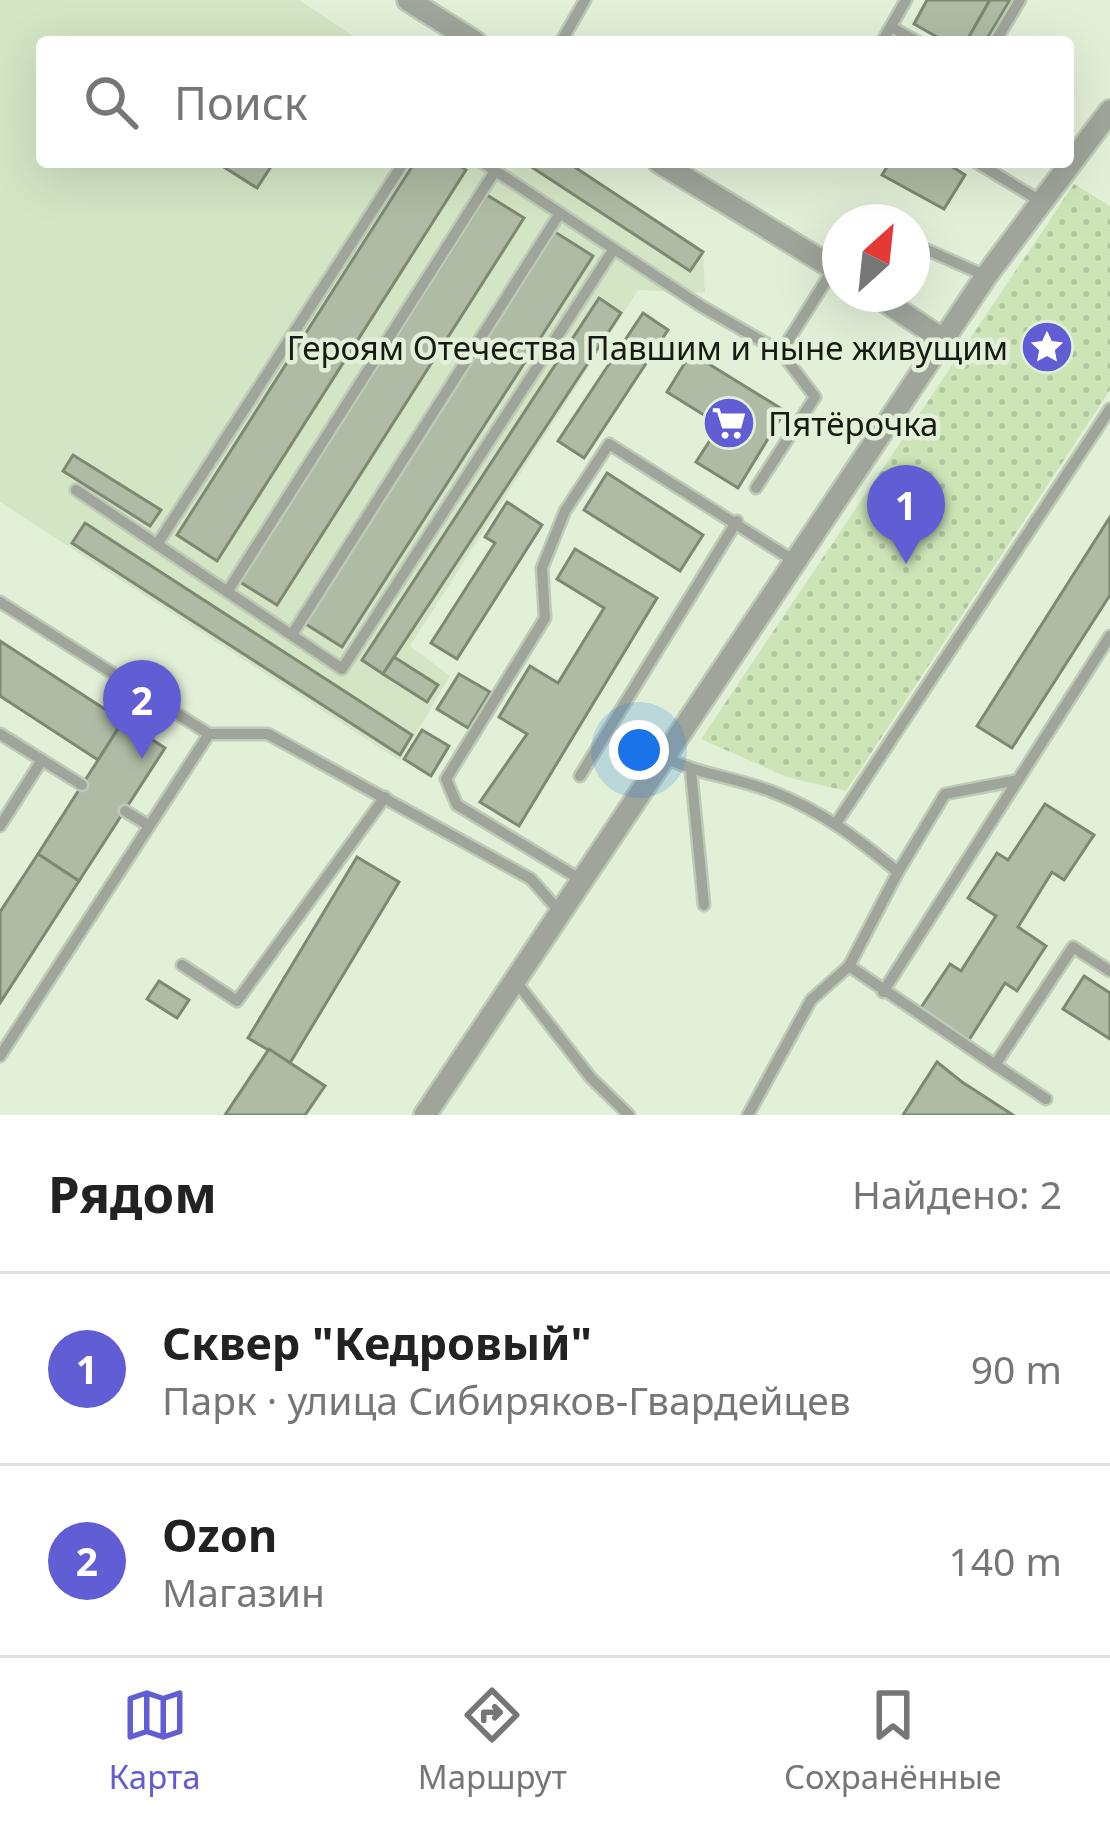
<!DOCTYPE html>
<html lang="ru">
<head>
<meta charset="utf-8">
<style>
  :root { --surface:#fff; --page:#f6f6f6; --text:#222; --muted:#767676; --line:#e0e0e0; --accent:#605dd5 }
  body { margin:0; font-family:"Noto Sans",sans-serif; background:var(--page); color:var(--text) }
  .compass { position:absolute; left:822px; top:204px; width:108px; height:108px; border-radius:50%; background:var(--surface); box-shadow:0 12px 48px #0002; rotate:27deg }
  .you { position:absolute; left:639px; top:750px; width:42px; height:42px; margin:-30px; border:9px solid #fff; border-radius:50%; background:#1a73e8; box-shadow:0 0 0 18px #1a73e833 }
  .badge { display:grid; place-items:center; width:78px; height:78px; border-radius:50%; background:var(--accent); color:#fff; font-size:39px; font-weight:700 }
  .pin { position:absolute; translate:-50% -99px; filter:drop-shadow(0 3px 6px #0008) }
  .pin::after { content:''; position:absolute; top:63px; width:42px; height:36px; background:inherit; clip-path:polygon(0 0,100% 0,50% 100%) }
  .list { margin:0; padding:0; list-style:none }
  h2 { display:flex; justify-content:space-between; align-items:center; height:156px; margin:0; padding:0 48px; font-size:51px }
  h2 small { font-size:39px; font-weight:400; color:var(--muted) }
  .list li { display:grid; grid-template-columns:78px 1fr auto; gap:36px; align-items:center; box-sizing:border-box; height:192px; padding:0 48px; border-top:3px solid var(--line) }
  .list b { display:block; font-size:45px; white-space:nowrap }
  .list p { margin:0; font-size:39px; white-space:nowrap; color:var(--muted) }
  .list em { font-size:39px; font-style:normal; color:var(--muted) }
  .icon { flex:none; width:66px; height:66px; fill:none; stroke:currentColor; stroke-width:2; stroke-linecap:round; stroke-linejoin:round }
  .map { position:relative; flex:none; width:1110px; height:1115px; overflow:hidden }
  .search { position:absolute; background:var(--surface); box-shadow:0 12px 48px #0002; left:36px; right:36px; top:36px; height:132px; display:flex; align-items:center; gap:30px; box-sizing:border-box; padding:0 42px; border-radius:12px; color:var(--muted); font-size:45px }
  .sheet { height:540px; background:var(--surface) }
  nav { display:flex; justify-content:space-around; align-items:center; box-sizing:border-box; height:168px; border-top:3px solid var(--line); background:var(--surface); font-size:33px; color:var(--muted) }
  nav a { display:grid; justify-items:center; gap:6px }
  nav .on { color:var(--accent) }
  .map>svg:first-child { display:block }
  .built { fill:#d4e5c5 }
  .grass { fill:url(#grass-dots) }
  .building { fill:#afbba4; stroke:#7d8972; stroke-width:3 }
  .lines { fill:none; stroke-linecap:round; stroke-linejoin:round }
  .service-casing { stroke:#becab5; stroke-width:15 }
  .minor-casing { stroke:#becab5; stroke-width:26 }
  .service { stroke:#9fa59a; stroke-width:10 }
  .minor { stroke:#9fa59a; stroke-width:21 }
  .labels { text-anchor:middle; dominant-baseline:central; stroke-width:9; stroke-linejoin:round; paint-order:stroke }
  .poi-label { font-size:33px; fill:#171b13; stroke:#e3f0d8; text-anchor:end }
</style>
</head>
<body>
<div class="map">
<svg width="1110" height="1115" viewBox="0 0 1110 1115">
  <defs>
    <pattern id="grass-dots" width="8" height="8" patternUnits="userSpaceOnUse" patternTransform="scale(3)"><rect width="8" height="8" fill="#cde4b7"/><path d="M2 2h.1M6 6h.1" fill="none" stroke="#afc39c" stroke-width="1.8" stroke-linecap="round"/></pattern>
  </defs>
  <rect width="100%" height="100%" fill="#e3f0d8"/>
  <polygon class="built" points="0,0 299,0 362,42 42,42 42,162 567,162 703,252 705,293 638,290 410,646 450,676 400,761 0,502"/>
  <polygon class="grass" points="1074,184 1110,206 1110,390 846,791 787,777 701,739"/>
  <g class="building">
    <polygon points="927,0 990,0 966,42 946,42 914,24"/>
    <polygon points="990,0 1010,0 985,42 966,42"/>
    <polygon points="216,162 274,162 257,188"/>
    <polygon points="415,162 454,162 466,170 217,561 177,535"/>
    <polygon points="524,162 567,162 703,252 690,271"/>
    <polygon points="890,162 945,162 965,175 944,209 882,175"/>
    <polygon points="487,195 524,218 277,605 240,582"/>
    <polygon points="555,232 593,256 342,647 304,623"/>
    <polygon points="599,298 621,313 383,674 362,660"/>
    <polygon points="643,313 668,330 584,458 558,441"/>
    <polygon points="691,353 785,411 738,488 696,462 720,425 667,392"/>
    <polygon points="73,455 161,510 150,526 63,471"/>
    <polygon points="607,473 703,535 680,571 584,510"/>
    <polygon points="507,502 542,525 457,659 431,643 495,543 485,537"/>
    <polygon points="1110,517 1110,595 1012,748 977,726"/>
    <polygon points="85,523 412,735 400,755 72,543"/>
    <polygon points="575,549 657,598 519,826 480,802 527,734 499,717 530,666 558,683 604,608 557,579"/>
    <polygon points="0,641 123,721 98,760 0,696"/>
    <polygon points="394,657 438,685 427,702 383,674"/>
    <polygon points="459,674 490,692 468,728 437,709"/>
    <polygon points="123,721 165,748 79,881 38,854"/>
    <polygon points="422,730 449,746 431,776 404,759"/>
    <polygon points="1045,804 1094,835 1064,880 1052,872 1018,927 1046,946 1017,991 1005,983 969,1040 920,1009 950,964 961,971 996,916 968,898 997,853 1008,860"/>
    <polygon points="38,854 79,881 0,1003 0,912"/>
    <polygon points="357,857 399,882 290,1063 248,1038"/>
    <polygon points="1084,976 1110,993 1110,1039 1063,1009"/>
    <polygon points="159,981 189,1000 177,1018 147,999"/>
    <polygon points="269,1049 325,1086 305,1115 225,1115"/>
    <polygon points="937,1062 962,1082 1013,1115 903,1115"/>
  </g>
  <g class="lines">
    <g class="service-casing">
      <g id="service">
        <polyline points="891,27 918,42"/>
        <polyline points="561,42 585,0"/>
        <polyline points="882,42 906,0"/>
        <polyline points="995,42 1020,0"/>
        <polyline points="482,162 701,306 781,352 834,268"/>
        <polyline points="976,162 1042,202"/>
        <polyline points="923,248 986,276"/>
        <polyline points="756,488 815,397 781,352"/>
        <polyline points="76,490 342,669 613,250"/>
        <polyline points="158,543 404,162"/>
        <polyline points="229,589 495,171"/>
        <polyline points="0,602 209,734"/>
        <polyline points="293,633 560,213"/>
        <polyline points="0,734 42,760"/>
        <path d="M666 758C701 775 738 778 773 792 822 811 858 839 898 872L849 966 811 1000 748 1115"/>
        <polyline points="691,771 704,905"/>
        <polyline points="580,776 737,521"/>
        <polyline points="125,811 148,825"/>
        <polyline points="837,822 1110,409"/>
        <polyline points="0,826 42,760 82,785"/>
        <polyline points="898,872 945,794 1018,780 1110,636"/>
        <polyline points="583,881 457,805 446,779 545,618 542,568 565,511 609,444 796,562"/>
        <polyline points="182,965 237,1001 385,797"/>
        <polyline points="849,966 995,1065 1073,947 1110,971"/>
        <polyline points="517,983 591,1078 629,1115"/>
        <polyline points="883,992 1018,780"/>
        <polyline points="0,1056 209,734 268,734 531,879 560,912"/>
        <polyline points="995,1065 1046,1099"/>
      </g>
    </g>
    <g class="minor-casing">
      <g id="minor">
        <polyline points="408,0 475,42"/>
        <polyline points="659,162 840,272"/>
        <polyline points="874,294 945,341"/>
        <polyline points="425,1115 986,276 1110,111"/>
      </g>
    </g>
    <use href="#service" class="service"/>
    <use href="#minor" class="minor"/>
  </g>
  <defs>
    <g id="sight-disc" transform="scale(2.7)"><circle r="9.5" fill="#605dd5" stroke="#e3f0d8"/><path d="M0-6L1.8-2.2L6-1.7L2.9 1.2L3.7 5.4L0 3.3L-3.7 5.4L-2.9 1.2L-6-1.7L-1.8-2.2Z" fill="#fff"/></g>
    <g id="supermarket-disc" transform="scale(2.7)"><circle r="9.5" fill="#605dd5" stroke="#e3f0d8"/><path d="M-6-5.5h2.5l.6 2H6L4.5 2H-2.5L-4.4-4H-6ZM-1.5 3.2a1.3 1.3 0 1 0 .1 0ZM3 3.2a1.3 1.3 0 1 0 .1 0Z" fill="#fff"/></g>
  </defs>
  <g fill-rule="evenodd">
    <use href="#sight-disc" x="1047" y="347"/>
    <use href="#supermarket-disc" x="729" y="423"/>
  </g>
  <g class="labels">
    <g class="poi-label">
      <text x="1008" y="347">Героям Отечества Павшим и ныне живущим</text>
      <text x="768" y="423" text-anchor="start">Пятёрочка</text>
    </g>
  </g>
</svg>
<svg class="compass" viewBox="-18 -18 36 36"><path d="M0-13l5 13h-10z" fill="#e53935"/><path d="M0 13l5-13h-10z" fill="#767676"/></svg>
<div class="you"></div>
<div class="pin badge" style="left:906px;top:564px">1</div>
<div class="pin badge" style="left:142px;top:759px">2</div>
<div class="search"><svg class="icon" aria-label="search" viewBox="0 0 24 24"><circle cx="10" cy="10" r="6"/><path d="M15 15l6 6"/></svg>Поиск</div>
</div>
<section class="sheet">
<h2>Рядом<small>Найдено: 2</small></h2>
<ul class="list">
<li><span class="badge">1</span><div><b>Сквер &quot;Кедровый&quot;</b><p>Парк · улица Сибиряков-Гвардейцев</p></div><em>90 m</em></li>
<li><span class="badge">2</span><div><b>Ozon</b><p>Магазин</p></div><em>140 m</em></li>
</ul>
</section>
<nav>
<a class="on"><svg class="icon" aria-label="map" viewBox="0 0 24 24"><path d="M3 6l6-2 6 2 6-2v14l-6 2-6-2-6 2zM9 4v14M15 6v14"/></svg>Карта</a>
<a><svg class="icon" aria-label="directions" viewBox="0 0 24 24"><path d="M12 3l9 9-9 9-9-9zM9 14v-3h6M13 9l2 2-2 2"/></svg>Маршрут</a>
<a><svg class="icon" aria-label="saved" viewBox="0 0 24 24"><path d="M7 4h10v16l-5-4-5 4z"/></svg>Сохранённые</a>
</nav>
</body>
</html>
